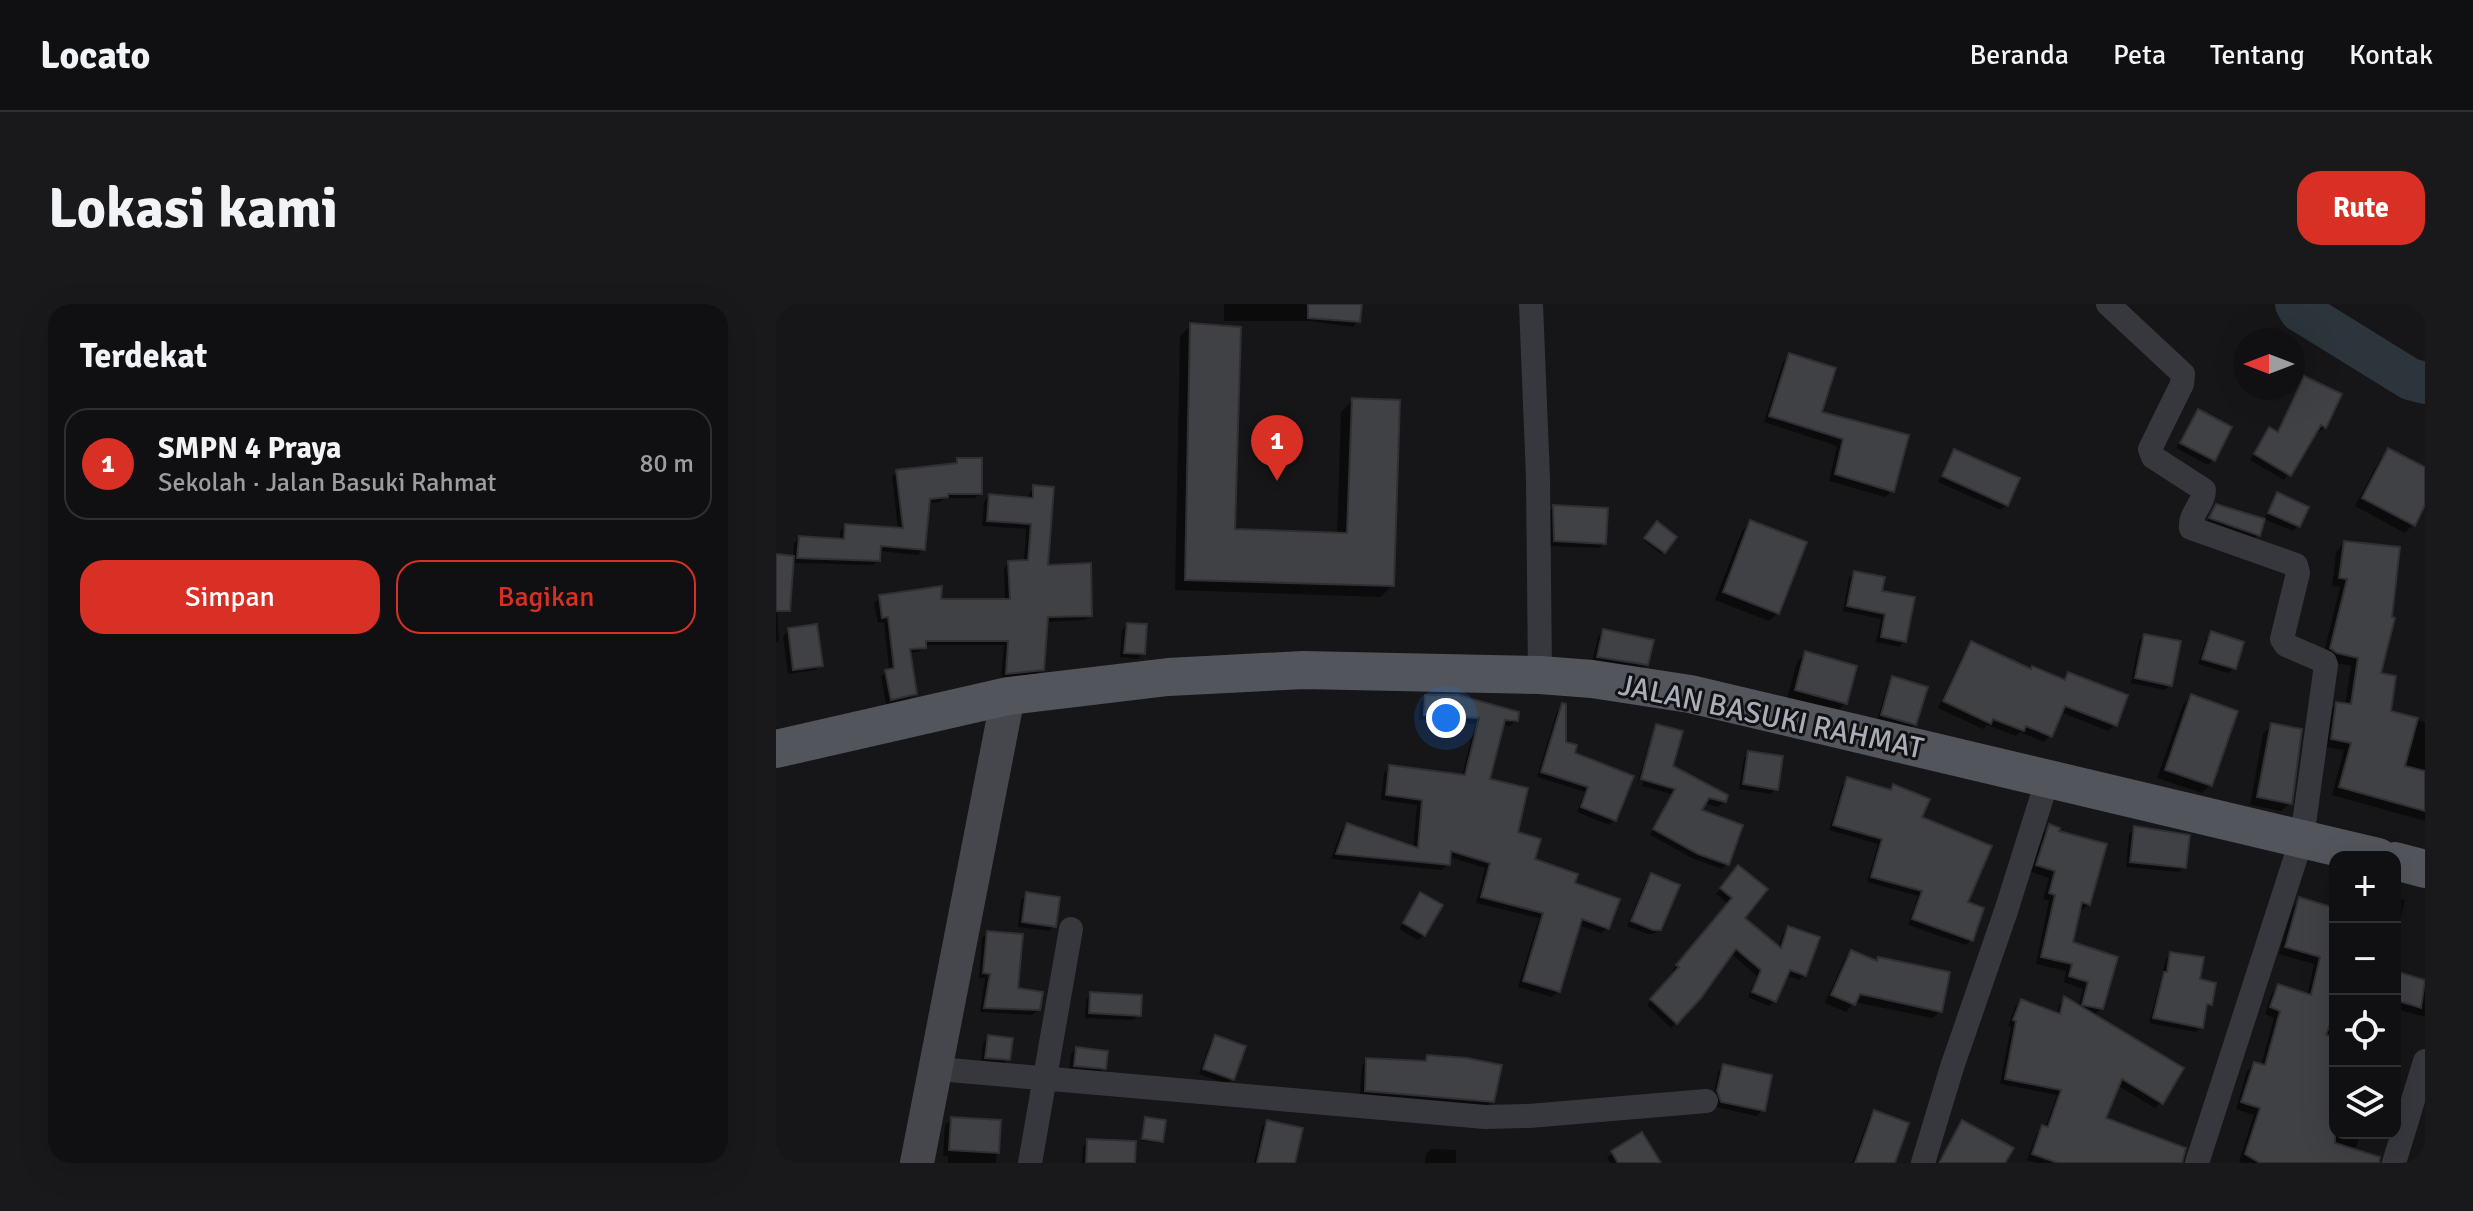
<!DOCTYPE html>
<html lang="id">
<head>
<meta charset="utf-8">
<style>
  :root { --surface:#101012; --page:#19191b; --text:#f1f3f6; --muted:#9c9d9f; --line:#303032; --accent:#d93025 }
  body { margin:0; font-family:Signika,sans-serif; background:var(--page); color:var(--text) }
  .controls { position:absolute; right:24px; bottom:24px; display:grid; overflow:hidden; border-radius:16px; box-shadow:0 8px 32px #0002 }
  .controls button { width:72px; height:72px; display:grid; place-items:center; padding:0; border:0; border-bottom:2px solid var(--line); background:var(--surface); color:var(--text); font:40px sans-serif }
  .compass { position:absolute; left:1457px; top:24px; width:72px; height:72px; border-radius:50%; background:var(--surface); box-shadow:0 8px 32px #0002; rotate:270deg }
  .you { position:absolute; left:670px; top:414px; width:28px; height:28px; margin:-20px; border:6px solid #fff; border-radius:50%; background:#1a73e8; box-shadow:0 0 0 12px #1a73e833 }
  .badge { display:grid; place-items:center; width:52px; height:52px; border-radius:50%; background:var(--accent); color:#fff; font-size:26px; font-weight:700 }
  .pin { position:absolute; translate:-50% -66px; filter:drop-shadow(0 2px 4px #0008) }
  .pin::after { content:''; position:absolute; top:42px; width:28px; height:24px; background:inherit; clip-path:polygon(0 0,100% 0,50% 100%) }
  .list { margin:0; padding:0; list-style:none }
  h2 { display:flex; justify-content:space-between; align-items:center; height:104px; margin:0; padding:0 32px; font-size:34px }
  h2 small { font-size:26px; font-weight:400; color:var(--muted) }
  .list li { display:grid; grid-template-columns:52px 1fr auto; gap:24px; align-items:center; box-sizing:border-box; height:112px; margin:0 16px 16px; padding:0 16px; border:2px solid var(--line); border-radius:24px }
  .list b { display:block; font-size:30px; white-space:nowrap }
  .list p { margin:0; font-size:26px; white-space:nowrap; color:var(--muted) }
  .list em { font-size:26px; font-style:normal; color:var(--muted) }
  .actions { display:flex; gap:16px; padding:24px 32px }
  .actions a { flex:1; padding:18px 0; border:2px solid var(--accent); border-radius:24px; text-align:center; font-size:28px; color:var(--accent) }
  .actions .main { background:var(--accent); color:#fff }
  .icon { flex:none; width:44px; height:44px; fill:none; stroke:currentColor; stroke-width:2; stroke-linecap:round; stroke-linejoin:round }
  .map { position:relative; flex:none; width:1649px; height:859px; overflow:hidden; border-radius:24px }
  header { display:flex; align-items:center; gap:48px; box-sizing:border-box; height:112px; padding:0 40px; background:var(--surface); border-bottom:2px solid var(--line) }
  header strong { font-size:38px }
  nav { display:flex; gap:44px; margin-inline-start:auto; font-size:28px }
  .intro { display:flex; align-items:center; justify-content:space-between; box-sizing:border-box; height:192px; padding:0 48px }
  h1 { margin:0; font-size:56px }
  .button { padding:20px 36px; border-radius:24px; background:var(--accent); color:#fff; font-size:28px; font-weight:700 }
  main { display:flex; gap:48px; padding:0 48px }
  aside { flex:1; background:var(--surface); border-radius:24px; box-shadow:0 8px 32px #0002 }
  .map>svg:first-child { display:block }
  .shadow { fill:#0007 }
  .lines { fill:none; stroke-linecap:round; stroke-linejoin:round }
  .river { stroke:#2c353c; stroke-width:42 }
  .building { fill:#404145; stroke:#303034; stroke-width:2 }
  .minor { stroke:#37383d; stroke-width:24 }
  .secondary { stroke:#45474d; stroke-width:34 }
  .primary { stroke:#53555c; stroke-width:38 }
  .labels { text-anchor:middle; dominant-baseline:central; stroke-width:6; stroke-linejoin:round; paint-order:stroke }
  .street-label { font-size:30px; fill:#a8adb8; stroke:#111113 }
</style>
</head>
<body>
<header>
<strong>Locato</strong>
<nav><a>Beranda</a><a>Peta</a><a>Tentang</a><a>Kontak</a></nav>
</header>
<div class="intro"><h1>Lokasi kami</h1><a class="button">Rute</a></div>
<main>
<aside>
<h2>Terdekat<small></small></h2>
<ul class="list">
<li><span class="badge">1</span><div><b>SMPN 4 Praya</b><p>Sekolah · Jalan Basuki Rahmat</p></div><em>80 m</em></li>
</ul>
<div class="actions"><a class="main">Simpan</a><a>Bagikan</a></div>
</aside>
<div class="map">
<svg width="1649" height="859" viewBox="0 0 1649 859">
  <rect width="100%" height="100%" fill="#161618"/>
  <g class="shadow">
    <polygon points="448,0 584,0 582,17 577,23 534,17 448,17"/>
    <polygon points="415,21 457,227 561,231 565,108 577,96 616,281 605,293 399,286 404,32"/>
    <polygon points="1014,51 1043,110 1131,132 1116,187 1109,193 1053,177 1061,142 988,118 1007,58"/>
    <polygon points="1528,75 1549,123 1543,128 1539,127 1508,176 1474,156 1488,131 1494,126 1500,130 1523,80"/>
    <polygon points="1422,108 1438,155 1432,161 1400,144"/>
    <polygon points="1612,146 1649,166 1649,197 1637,220 1629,229 1579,202 1604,155"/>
    <polygon points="1178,147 1230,201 1225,206 1162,178 1173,153"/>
    <polygon points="182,156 204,189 199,194 168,194 164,198 152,199 147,245 142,251 103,247 102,256 97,261 16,259 0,278 0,252 17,254 18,239 23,234 64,237 64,227 70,222 122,225 116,173 121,168 177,162"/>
    <polygon points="258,184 270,263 314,311 309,316 270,318 266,365 261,370 225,374 228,341 148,341 143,348 132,349 139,390 133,395 110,400 105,373 113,365 108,318 102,319 98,299 104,293 163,297 229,297 228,264 233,259 248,258 250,225 206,222 208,198 213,192 252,195 253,189"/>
    <polygon points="1502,191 1522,222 1517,227 1488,215"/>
    <polygon points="1441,202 1482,231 1476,237 1429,220"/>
    <polygon points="778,203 828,239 823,244 773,242 773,208"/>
    <polygon points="975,218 1001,309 993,317 939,296 966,227"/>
    <polygon points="881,220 898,233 885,250 868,237"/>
    <polygon points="1568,239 1612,408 1649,418 1649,517 1556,491 1568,446 1548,443 1552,408 1561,400 1569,401 1575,362 1552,357 1547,352 1564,283 1556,282 1560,248"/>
    <polygon points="1079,269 1104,289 1128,337 1123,343 1100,338 1105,315 1067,307 1073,274"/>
    <polygon points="0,291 3,336 0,339"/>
    <polygon points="351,321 367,349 362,355 344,353 346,326"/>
    <polygon points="13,326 45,361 39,366 12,370 7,332"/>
    <polygon points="827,327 870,360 865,366 816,358 822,333"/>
    <polygon points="1436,330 1458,364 1452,369 1422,360 1430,335"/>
    <polygon points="1368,332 1394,381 1389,386 1355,379 1363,337"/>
    <polygon points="1196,339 1254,367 1286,377 1293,370 1339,421 1332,427 1284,408 1274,432 1268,438 1244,428 1240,432 1211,421 1207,425 1162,404 1189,346"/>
    <polygon points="1030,349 1069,399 1061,408 1011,394 1021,358"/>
    <polygon points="1117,375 1139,420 1133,425 1101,416 1112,380"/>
    <polygon points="1415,392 1434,481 1426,489 1381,474 1407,401"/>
    <polygon points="650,393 740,416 734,422 726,421 712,477 756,556 796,580 831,624 825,629 802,621 782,687 776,693 742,683 763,614 700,599 709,564 673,553 672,560 666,566 555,555 565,527 571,521 637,545 641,501 605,496 608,469 614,463 686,472 699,420 643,416 644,398"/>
    <polygon points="786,402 788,440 838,516 833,521 801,508 809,488 761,473 781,407"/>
    <polygon points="1496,421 1514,499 1505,507 1474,501 1487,430"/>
    <polygon points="880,422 895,463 948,497 942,503 928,499 923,507 951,560 946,565 916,554 874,531 895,490 866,482 880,426 877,426"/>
    <polygon points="876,426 862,481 861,481"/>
    <polygon points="973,449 1000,485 995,490 963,485 968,454"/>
    <polygon points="1072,475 1113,487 1118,482 1144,514 1190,599 1195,636 1190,641 1132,621 1142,592 1091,578 1102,540 1053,526 1066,481"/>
    <polygon points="1274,522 1313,600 1306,606 1303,605 1295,639 1326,704 1317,712 1385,798 1379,804 1341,781 1328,815 1405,859 1260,859 1251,856 1261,829 1267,823 1269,824 1281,791 1224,780 1235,723 1232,722 1239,703 1245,697 1281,711 1283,701 1289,695 1302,703 1307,685 1288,678 1290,667 1260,660 1273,597 1267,595 1273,574 1255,568 1267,529"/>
    <polygon points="1359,524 1408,563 1403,568 1350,563 1353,530"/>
    <polygon points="957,569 966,614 1002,644 1007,630 1013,624 1028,671 1023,676 1009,671 998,697 993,702 972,693 981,672 954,649 923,693 895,724 871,701 900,669 896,667 952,600 940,590"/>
    <polygon points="875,571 883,625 877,630 871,630 851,622 870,576"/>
    <polygon points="251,591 278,622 273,627 242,623 245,596"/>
    <polygon points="645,591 648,631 642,636 623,625"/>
    <polygon points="1619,593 1629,596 1619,637"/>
    <polygon points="1524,596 1554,605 1559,603 1559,829 1586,829 1578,847 1585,859 1466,859 1463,857 1478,811 1460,805 1471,767 1478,760 1485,762 1498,714 1489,710 1496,689 1503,682 1531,692 1538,660 1503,650 1517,603"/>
    <polygon points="212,629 240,686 262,706 256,711 204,708 209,674 203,674 206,634"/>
    <polygon points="1075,648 1098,659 1102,655 1164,707 1157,714 1078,698 1070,708 1049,699 1068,656"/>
    <polygon points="1395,650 1422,677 1434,700 1428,706 1425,723 1420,728 1373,719 1390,655"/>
    <polygon points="1619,669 1649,678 1649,713 1620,705 1619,708"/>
    <polygon points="315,690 363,711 357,716 309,714 310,696"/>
    <polygon points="213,733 232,755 227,761 205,759 207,739"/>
    <polygon points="439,734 456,775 451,780 423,770 434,739"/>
    <polygon points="301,745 328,764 323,769 293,767 295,750"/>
    <polygon points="652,753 716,797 711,802 584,792 586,762 591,756 646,759"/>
    <polygon points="948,762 987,806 981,812 940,803 937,794 942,768"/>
    <polygon points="1098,808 1117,859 1076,859 1093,814"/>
    <polygon points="176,815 223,817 220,859 172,859 172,852 167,852 169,821"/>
    <polygon points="369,815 385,837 383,839 365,837"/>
    <polygon points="491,818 514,859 478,859 486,823"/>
    <polygon points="1187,819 1227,859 1161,859"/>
    <polygon points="312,837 357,859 306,859 307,843"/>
    <polygon points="655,845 680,846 680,859 649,859 650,850"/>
    <polygon points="837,849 883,859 834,859 831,854"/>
  </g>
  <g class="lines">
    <polyline class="river" points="1520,0 1524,7 1634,75 1649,79"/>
  </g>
  <g class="building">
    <polygon points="532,0 586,0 584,18 532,14"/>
    <polygon points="414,19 465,23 459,225 571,229 576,94 624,96 618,282 409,276"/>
    <polygon points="1013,49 1060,64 1046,108 1133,131 1118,188 1059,170 1067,135 993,112"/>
    <polygon points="1528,72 1566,90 1550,124 1545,121 1515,172 1478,150 1493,123 1502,128"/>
    <polygon points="1422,105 1456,123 1439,157 1404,139"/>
    <polygon points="1612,144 1649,163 1649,201 1639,222 1586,194"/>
    <polygon points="1178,145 1244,174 1232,202 1166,172"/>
    <polygon points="181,154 206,154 206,190 172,190 172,193 154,195 149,246 105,242 104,257 21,254 23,232 68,235 69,220 127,224 120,166 181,159"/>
    <polygon points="257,181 278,183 272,261 315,259 316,312 272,313 268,366 230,370 232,337 150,337 150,344 134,345 141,390 115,396 109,366 118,364 112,313 106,314 103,291 166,282 165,295 234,295 232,257 252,256 255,220 211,217 213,190 257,194"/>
    <polygon points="1501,188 1533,203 1524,223 1492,209"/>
    <polygon points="1440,200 1489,215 1484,232 1433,214"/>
    <polygon points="777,201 832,204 830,240 778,237"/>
    <polygon points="974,216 1031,238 1003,310 947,288"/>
    <polygon points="881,217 901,233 889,249 868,234"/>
    <polygon points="1568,237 1624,243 1616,313 1619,314 1605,369 1620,372 1615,407 1642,414 1629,462 1649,467 1649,507 1563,483 1575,439 1555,435 1560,398 1575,400 1582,354 1561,349 1554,344 1571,275 1563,274"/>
    <polygon points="0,250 18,252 14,307 0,307"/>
    <polygon points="1078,267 1109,273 1106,287 1139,293 1130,338 1105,333 1109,310 1071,302"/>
    <polygon points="351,319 371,320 369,350 348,349"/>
    <polygon points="41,320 47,362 17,366 12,324"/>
    <polygon points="827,325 878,336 872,361 821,353"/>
    <polygon points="1435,327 1468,338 1460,365 1426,355"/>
    <polygon points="1368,330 1405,337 1396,382 1359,374"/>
    <polygon points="1195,337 1255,365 1256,362 1289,376 1292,368 1352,391 1341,422 1289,402 1276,433 1250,422 1248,427 1217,415 1215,420 1167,397"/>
    <polygon points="1029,347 1081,362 1071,400 1019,386"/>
    <polygon points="1116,372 1152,383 1140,421 1105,411"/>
    <polygon points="1415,390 1462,407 1436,482 1389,466"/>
    <polygon points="649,391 682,391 743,408 742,417 729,416 714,475 752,484 742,528 765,535 759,555 802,570 799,579 844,595 833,625 806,615 784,688 747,677 767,609 705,593 714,559 675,547 674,561 560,550 571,519 642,544 646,496 610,491 613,461 689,471 703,414 648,411"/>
    <polygon points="786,399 790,400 790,438 801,441 799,449 858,472 840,517 805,503 812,483 765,468"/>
    <polygon points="1495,419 1526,425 1516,500 1481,493"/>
    <polygon points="880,420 907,427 897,462 952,491 950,498 933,494 926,506 967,521 953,561 922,550 877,525 899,485 865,475"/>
    <polygon points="972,447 1007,452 1002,486 967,480"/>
    <polygon points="1071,473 1115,486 1117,480 1154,495 1146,513 1216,542 1192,598 1208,604 1197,637 1136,615 1146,587 1095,573 1106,535 1057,521"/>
    <polygon points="1273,520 1284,524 1283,527 1331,540 1314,601 1306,598 1297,638 1342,653 1327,705 1306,701 1312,678 1293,672 1296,660 1265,653 1279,591 1273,589 1279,567 1260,561"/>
    <polygon points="1358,522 1414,531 1410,564 1354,558"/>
    <polygon points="962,561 992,585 969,614 1005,644 1012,622 1044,633 1030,672 1014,666 1000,698 976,688 985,666 960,645 925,694 901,720 874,695 903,663 900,661 956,594 944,584"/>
    <polygon points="875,569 904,581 885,626 877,626 855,617"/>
    <polygon points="250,588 284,593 280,623 246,618"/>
    <polygon points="644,588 667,601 649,632 627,619"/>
    <polygon points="1523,593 1559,604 1559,706 1550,731 1559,733 1559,839 1604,853 1603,859 1484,859 1469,850 1484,804 1465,798 1478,758 1489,761 1504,707 1494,703 1502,680 1535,691 1544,653 1509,643"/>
    <polygon points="211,627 247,630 242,684 267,688 264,706 208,704 214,670 207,669"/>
    <polygon points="1075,646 1101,657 1102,653 1174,668 1166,708 1084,690 1079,701 1055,691"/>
    <polygon points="1394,648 1428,653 1424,675 1440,679 1436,701 1431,700 1427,724 1377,714 1388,668 1391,668"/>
    <polygon points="1619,667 1649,676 1645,704 1619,696"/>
    <polygon points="314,688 366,691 365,712 313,709"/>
    <polygon points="1288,692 1408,764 1387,800 1346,775 1330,814 1410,844 1406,859 1282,859 1256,850 1266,821 1272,823 1285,786 1229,775 1240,717 1237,716 1245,695 1284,710"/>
    <polygon points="212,731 237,734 234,756 209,754"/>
    <polygon points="439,731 470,742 458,776 427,765"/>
    <polygon points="300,743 332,747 330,765 298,762"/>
    <polygon points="651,751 691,754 726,761 718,798 589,787 590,754 650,757"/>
    <polygon points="947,760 996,771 989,807 945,798 941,787"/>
    <polygon points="1098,806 1133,819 1119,859 1079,859"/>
    <polygon points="175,813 225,816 223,849 173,846"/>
    <polygon points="369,813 390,816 387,838 366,835"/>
    <polygon points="491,816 527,824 519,859 481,859"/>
    <polygon points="1186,816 1238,844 1229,859 1163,859"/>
    <polygon points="866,828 885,859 842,859 835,847"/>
    <polygon points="311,835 360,837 359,859 310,859"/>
  </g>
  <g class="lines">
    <g class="minor">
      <polyline points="755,0 762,174 764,371"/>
      <path d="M1332 0 1407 70 1406 80 1374 145 1377 153 1428 186C1428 200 1413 210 1415 224L1520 261 1522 269 1506 335 1510 341 1549 358 1550 361 1526 534 1421 859"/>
      <polyline points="162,765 709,813 753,812 930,797"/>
      <polyline points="254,859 295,625"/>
      <polyline points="1147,859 1176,763 1230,607 1272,474"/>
      <polyline points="1618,859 1649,757"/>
    </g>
    <polyline class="secondary" points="141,859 232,392"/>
    <g class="primary">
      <polyline points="0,445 232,392 392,373 527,366 764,371 816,375 914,390 1602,553"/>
      <polyline points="1619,557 1649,565"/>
    </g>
  </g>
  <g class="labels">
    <g class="street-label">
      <text transform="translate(995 413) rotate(12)">JALAN BASUKI RAHMAT</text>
    </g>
  </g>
</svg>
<div class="controls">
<button>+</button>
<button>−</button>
<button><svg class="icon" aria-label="locate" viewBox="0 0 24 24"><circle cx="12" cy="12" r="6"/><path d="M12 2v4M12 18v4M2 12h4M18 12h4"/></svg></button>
<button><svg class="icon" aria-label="layers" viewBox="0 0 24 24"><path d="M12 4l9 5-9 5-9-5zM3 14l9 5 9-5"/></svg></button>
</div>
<svg class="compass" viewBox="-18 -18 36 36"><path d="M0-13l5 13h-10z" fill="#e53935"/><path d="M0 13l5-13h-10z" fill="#9c9d9f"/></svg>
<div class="you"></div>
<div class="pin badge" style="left:501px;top:177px">1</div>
</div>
</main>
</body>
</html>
